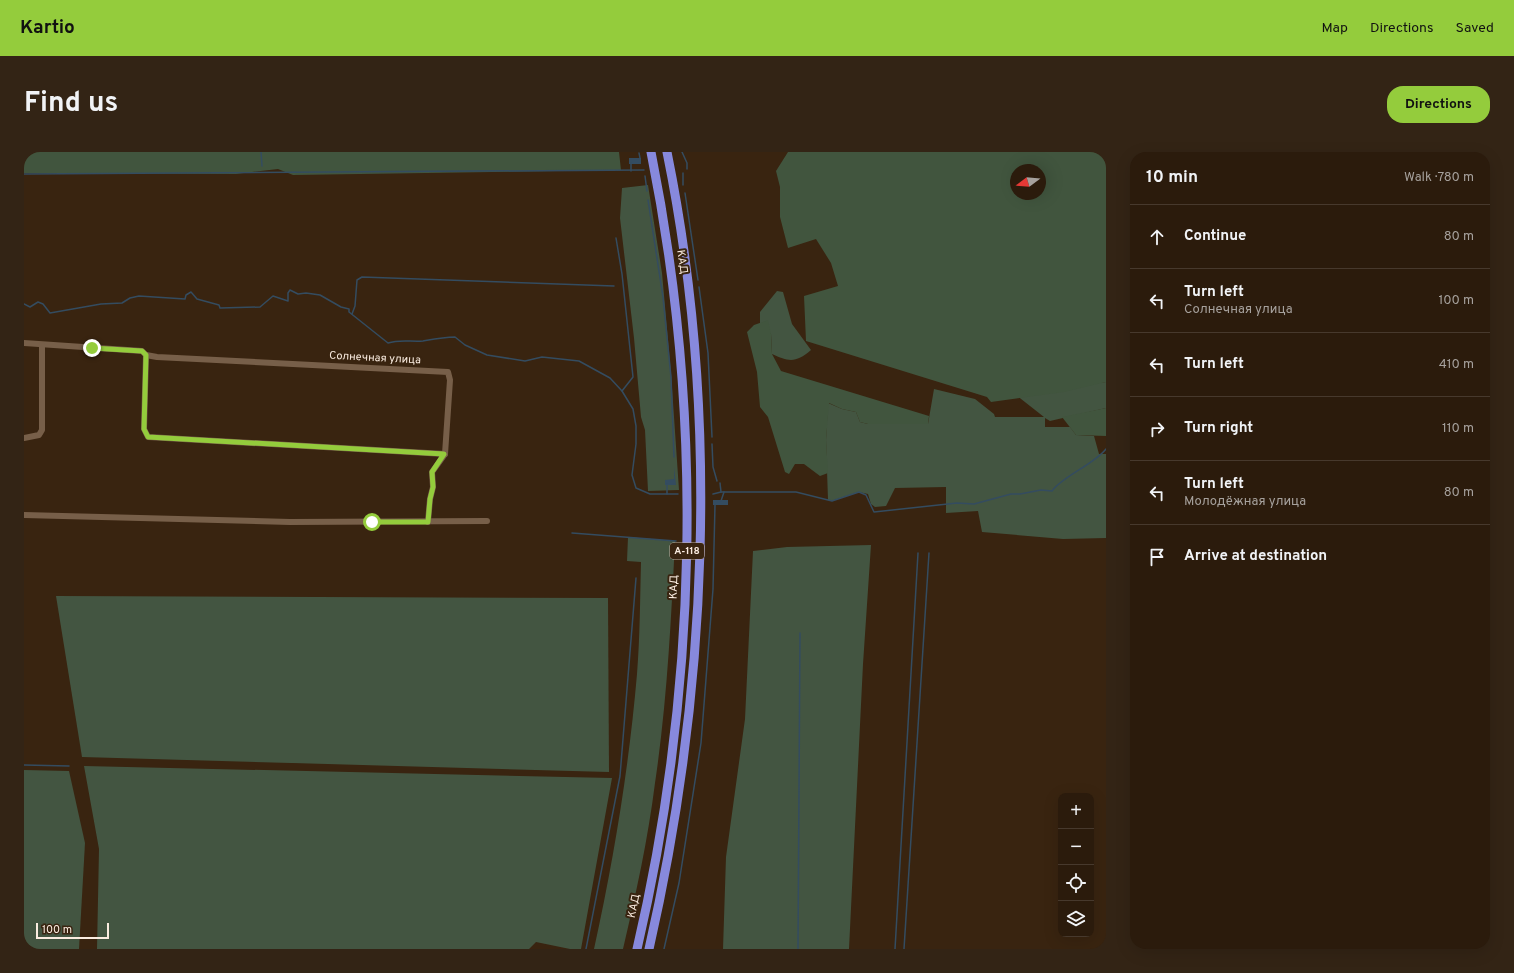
<!DOCTYPE html>
<html lang="en">
<head>
<meta charset="utf-8">
<style>
  :root { --surface:#2b1b0c; --page:#332415; --text:#f1f3f6; --muted:#a6a19d; --line:#47392d; --accent:#94cc3c }
  body { margin:0; font-family:Overpass,sans-serif; background:var(--page); color:var(--text) }
  .controls { position:absolute; right:12px; bottom:12px; display:grid; overflow:hidden; border-radius:8px; box-shadow:0 4px 16px #0002 }
  .controls button { width:36px; height:36px; display:grid; place-items:center; padding:0; border:0; border-bottom:1px solid var(--line); background:var(--surface); color:var(--text); font:20px sans-serif }
  .compass { position:absolute; left:986px; top:12px; width:36px; height:36px; border-radius:50%; background:var(--surface); box-shadow:0 4px 16px #0002; rotate:254deg }
  .scale { position:absolute; left:12px; bottom:10px; width:73px; box-sizing:border-box; padding-left:4px; border:2px solid #faece0; border-top:0; font-size:11px; line-height:14px; white-space:nowrap; color:#faece0; -webkit-text-stroke:3px #392410; paint-order:stroke }
  .stop { position:absolute; width:12px; height:12px; margin:-9px; border:3px solid #94cc3c; border-radius:50%; background:#fff }
  .stop.end { background:#94cc3c; border-color:#fff; box-shadow:0 1px 4px #0008 }
  .list { margin:0; padding:0; list-style:none }
  h2 { display:flex; justify-content:space-between; align-items:center; height:52px; margin:0; padding:0 16px; font-size:17px }
  h2 small { font-size:13px; font-weight:400; color:var(--muted) }
  .list li { display:grid; grid-template-columns:26px 1fr auto; gap:12px; align-items:center; box-sizing:border-box; height:64px; padding:0 16px; border-top:1px solid var(--line) }
  .list b { display:block; font-size:15px; white-space:nowrap }
  .list p { margin:0; font-size:13px; white-space:nowrap; color:var(--muted) }
  .list em { font-size:13px; font-style:normal; color:var(--muted) }
  .icon { flex:none; width:22px; height:22px; fill:none; stroke:currentColor; stroke-width:2; stroke-linecap:round; stroke-linejoin:round }
  .map { position:relative; flex:none; width:1082px; height:797px; overflow:hidden; border-radius:16px }
  header { display:flex; align-items:center; gap:24px; box-sizing:border-box; height:56px; padding:0 20px; background:var(--accent); color:#111 }
  header strong { font-size:19px }
  nav { display:flex; gap:22px; margin-inline-start:auto; font-size:14px }
  .intro { display:flex; align-items:center; justify-content:space-between; box-sizing:border-box; height:96px; padding:0 24px }
  h1 { margin:0; font-size:28px }
  .button { padding:10px 18px; border-radius:16px; background:var(--accent); color:#111; font-size:14px; font-weight:700 }
  main { display:flex; gap:24px; padding:0 24px }
  aside { flex:1; background:var(--surface); border-radius:16px; box-shadow:0 4px 16px #0002 }
  .map>svg:first-child { display:block }
  .green { fill:#435541 }
  .forest { fill:#41553e; fill-rule:evenodd }
  .water { fill:#344c60 }
  .lines { fill:none; stroke-linecap:round; stroke-linejoin:round }
  .stream { stroke:#344c60; stroke-width:1.5 }
  .minor { stroke:#775f49; stroke-width:6 }
  .highway { stroke:#8789dd; stroke-width:9 }
  .route { stroke:#94cc3c; stroke-width:5 }
  .labels { text-anchor:middle; dominant-baseline:central; stroke-width:4; stroke-linejoin:round; paint-order:stroke }
  .shield { fill:#392410; stroke:#c0b0a2; stroke-width:1 }
  .shield-label { font-size:10px; font-weight:bold; fill:#faece0 }
  .street-label { font-size:11px; fill:#faece0; stroke:#392410 }
</style>
</head>
<body>
<header>
<strong>Kartio</strong>
<nav><a>Map</a><a>Directions</a><a>Saved</a></nav>
</header>
<div class="intro"><h1>Find us</h1><a class="button">Directions</a></div>
<main>
<div class="map">
<svg width="1082" height="797" viewBox="0 0 1082 797">
  <rect width="100%" height="100%" fill="#392410"/>
  <g class="green">
    <polygon points="624,33 638,121 647,221 655,338 624,339 621,278 617,265 610,186 596,66 598,36"/>
    <path d="M753 139 759 140 768 172 787 198C772 211 765 210 748 202L747 182 736 171V160Z"/>
    <polygon points="1082,230 1082,256 1026,269 1021,266 1021,275 1046,275 1052,283 1070,284 1075,302 1082,302 1082,386 1039,387 958,380 954,359 922,361 922,335 871,336 862,354 851,355 847,352 844,342 835,340 808,349 804,348 802,288 804,251 818,257 832,260 836,270 844,272 904,272 910,237 951,247 970,262 971,265 1020,265 992,243"/>
    <path d="M604 385 651 389C647 470 643 551 631 631 624 687 612 742 599 797H570C590 706 605 615 613 522 616 485 616 448 617 410L603 409Z"/>
    <polygon points="847,393 839,512 825,797 699,797 702,705 721,567 729,399 763,395"/>
    <polygon points="32,444 584,446 585,620 58,605"/>
    <polygon points="60,614 588,626 557,797 546,797 512,790 505,797 73,797 75,697"/>
    <polygon points="0,618 45,619 61,691 55,797 0,797"/>
  </g>
  <g class="forest">
    <polygon points="0,0 595,0 597,18 269,23 254,17 212,22 0,21"/>
    <path d="M764 0H1082V230L1040 240 967 250 963 245 782 189 780 144 814 134 807 111 792 87 764 96 756 65V35L752 19ZM992 18H1016V42H992Z"/>
    <polygon points="744,168 747,182 748,202 757,219 905,264 904,272 844,272 836,270 832,260 818,257 805,251 802,288 804,321 796,324 780,312 771,312 765,322 761,320 744,265 736,255 733,220 723,180 730,173"/>
    <polygon points="1082,256 1082,284 1052,283 1038,265"/>
  </g>
  <g class="water">
    <rect x="605" y="6" width="12" height="6"/>
    <polygon points="650,315 652,333 641,333 641,328 650,327"/>
    <rect x="689" y="348" width="15" height="5"/>
  </g>
  <g class="lines">
    <g class="stream">
      <polyline points="237,0 238,14"/>
      <polyline points="658,0 663,11 663,17"/>
      <polyline points="615,1 616,6"/>
      <polyline points="607,11 607,19"/>
      <polyline points="659,21 659,33"/>
      <polyline points="0,22 620,18"/>
      <polyline points="621,24 623,39"/>
      <polyline points="661,41 674,128"/>
      <polyline points="624,48 639,145 647,225 650,305"/>
      <polyline points="592,86 598,122 609,225 598,239"/>
      <polyline points="675,135 684,201 688,285"/>
      <path d="M0 152 6 155 14 150 19 152 26 161 77 152 98 151 106 146 115 144 161 147 162 143 167 140 173 147 195 153 196 156 236 155 249 144 264 149V141L266 138 274 142 282 141 296 143 317 155 325 157V160L364 191C376 187 387 190 399 189 410 187 420 185 431 185L441 193 463 203 501 209 518 205 555 209 586 226 598 239 609 257 612 274V292L608 323 612 336 626 342H654"/>
      <polyline points="328,162 331,154 333,128 338,125 590,134"/>
      <polyline points="688,292 689,315 693,329"/>
      <polyline points="696,331 697,340"/>
      <polyline points="643,332 643,342"/>
      <path d="M689 342 697 340H772L808 349 835 340 842 343 850 360 933 351 950 352 987 342H996L1017 338 1028 339C1039 324 1069 313 1082 297"/>
      <polyline points="697,349 700,340"/>
      <polyline points="548,381 652,389"/>
      <polyline points="0,613 45,614"/>
      <polyline points="562,797 596,624 612,426"/>
      <polyline points="640,797 655,731 677,591 689,437 691,353"/>
      <polyline points="774,797 776,481"/>
      <polyline points="871,797 894,401"/>
      <polyline points="880,797 905,401"/>
    </g>
    <g class="minor">
      <polyline points="0,191 118,199 122,203"/>
      <polyline points="122,203 133,205 424,220 426,228 421,302 408,320 409,335 406,347 404,370"/>
      <polyline points="122,203 120,277 124,285 421,302"/>
      <polyline points="0,286 15,283 18,278 18,193"/>
      <polyline points="0,363 266,370 463,369"/>
    </g>
    <g class="highway">
      <path d="M613 797C674 536 680 263 627 0"/>
      <path d="M625 797C684 539 696 260 643 0"/>
    </g>
  </g>
  <g class="lines">
    <polyline class="route" points="68,196 118,199 122,203 120,277 124,285 420,302 408,320 409,335 406,347 404,370 348,370"/>
  </g>
  <g class="labels">
    <rect class="shield" x="646" y="391" width="34" height="16" rx="3"/>
    <g class="shield-label">
      <text x="663" y="399">А-118</text>
    </g>
    <g class="street-label">
      <text transform="translate(658 110) rotate(82)">КАД</text>
      <text transform="translate(351 206) rotate(3)">Солнечная улица</text>
      <text transform="translate(650 435) rotate(-88)">КАД</text>
      <text transform="translate(610 754) rotate(-78)">КАД</text>
    </g>
  </g>
</svg>
<div class="controls">
<button>+</button>
<button>−</button>
<button><svg class="icon" aria-label="locate" viewBox="0 0 24 24"><circle cx="12" cy="12" r="6"/><path d="M12 2v4M12 18v4M2 12h4M18 12h4"/></svg></button>
<button><svg class="icon" aria-label="layers" viewBox="0 0 24 24"><path d="M12 4l9 5-9 5-9-5zM3 14l9 5 9-5"/></svg></button>
</div>
<svg class="compass" viewBox="-18 -18 36 36"><path d="M0-13l5 13h-10z" fill="#e53935"/><path d="M0 13l5-13h-10z" fill="#a6a19d"/></svg>
<div class="scale">100 m</div>
<div class="stop" style="left:348px;top:370px"></div>
<div class="stop end" style="left:68px;top:196px"></div>
</div>
<aside>
<h2>10 min<small>Walk · 780 m</small></h2>
<ul class="list">
<li><svg class="icon" aria-label="ahead" viewBox="0 0 24 24"><path d="M12 20V5M6 11l6-6 6 6"/></svg><div><b>Continue</b></div><em>80 m</em></li>
<li><svg class="icon" aria-label="left" viewBox="0 0 24 24"><path d="M17 20v-9H6M10 6l-5 5 5 5"/></svg><div><b>Turn left</b><p>Солнечная улица</p></div><em>100 m</em></li>
<li><svg class="icon" aria-label="left" viewBox="0 0 24 24"><path d="M17 20v-9H6M10 6l-5 5 5 5"/></svg><div><b>Turn left</b></div><em>410 m</em></li>
<li><svg class="icon" aria-label="right" viewBox="0 0 24 24"><path d="M7 20v-9h11M14 6l5 5-5 5"/></svg><div><b>Turn right</b></div><em>110 m</em></li>
<li><svg class="icon" aria-label="left" viewBox="0 0 24 24"><path d="M17 20v-9H6M10 6l-5 5 5 5"/></svg><div><b>Turn left</b><p>Молодёжная улица</p></div><em>80 m</em></li>
<li><svg class="icon" aria-label="arrive" viewBox="0 0 24 24"><path d="M6 21V4h12l-3 4 3 4H6"/></svg><div><b>Arrive at destination</b></div></li>
</ul>
</aside>
</main>
</body>
</html>
